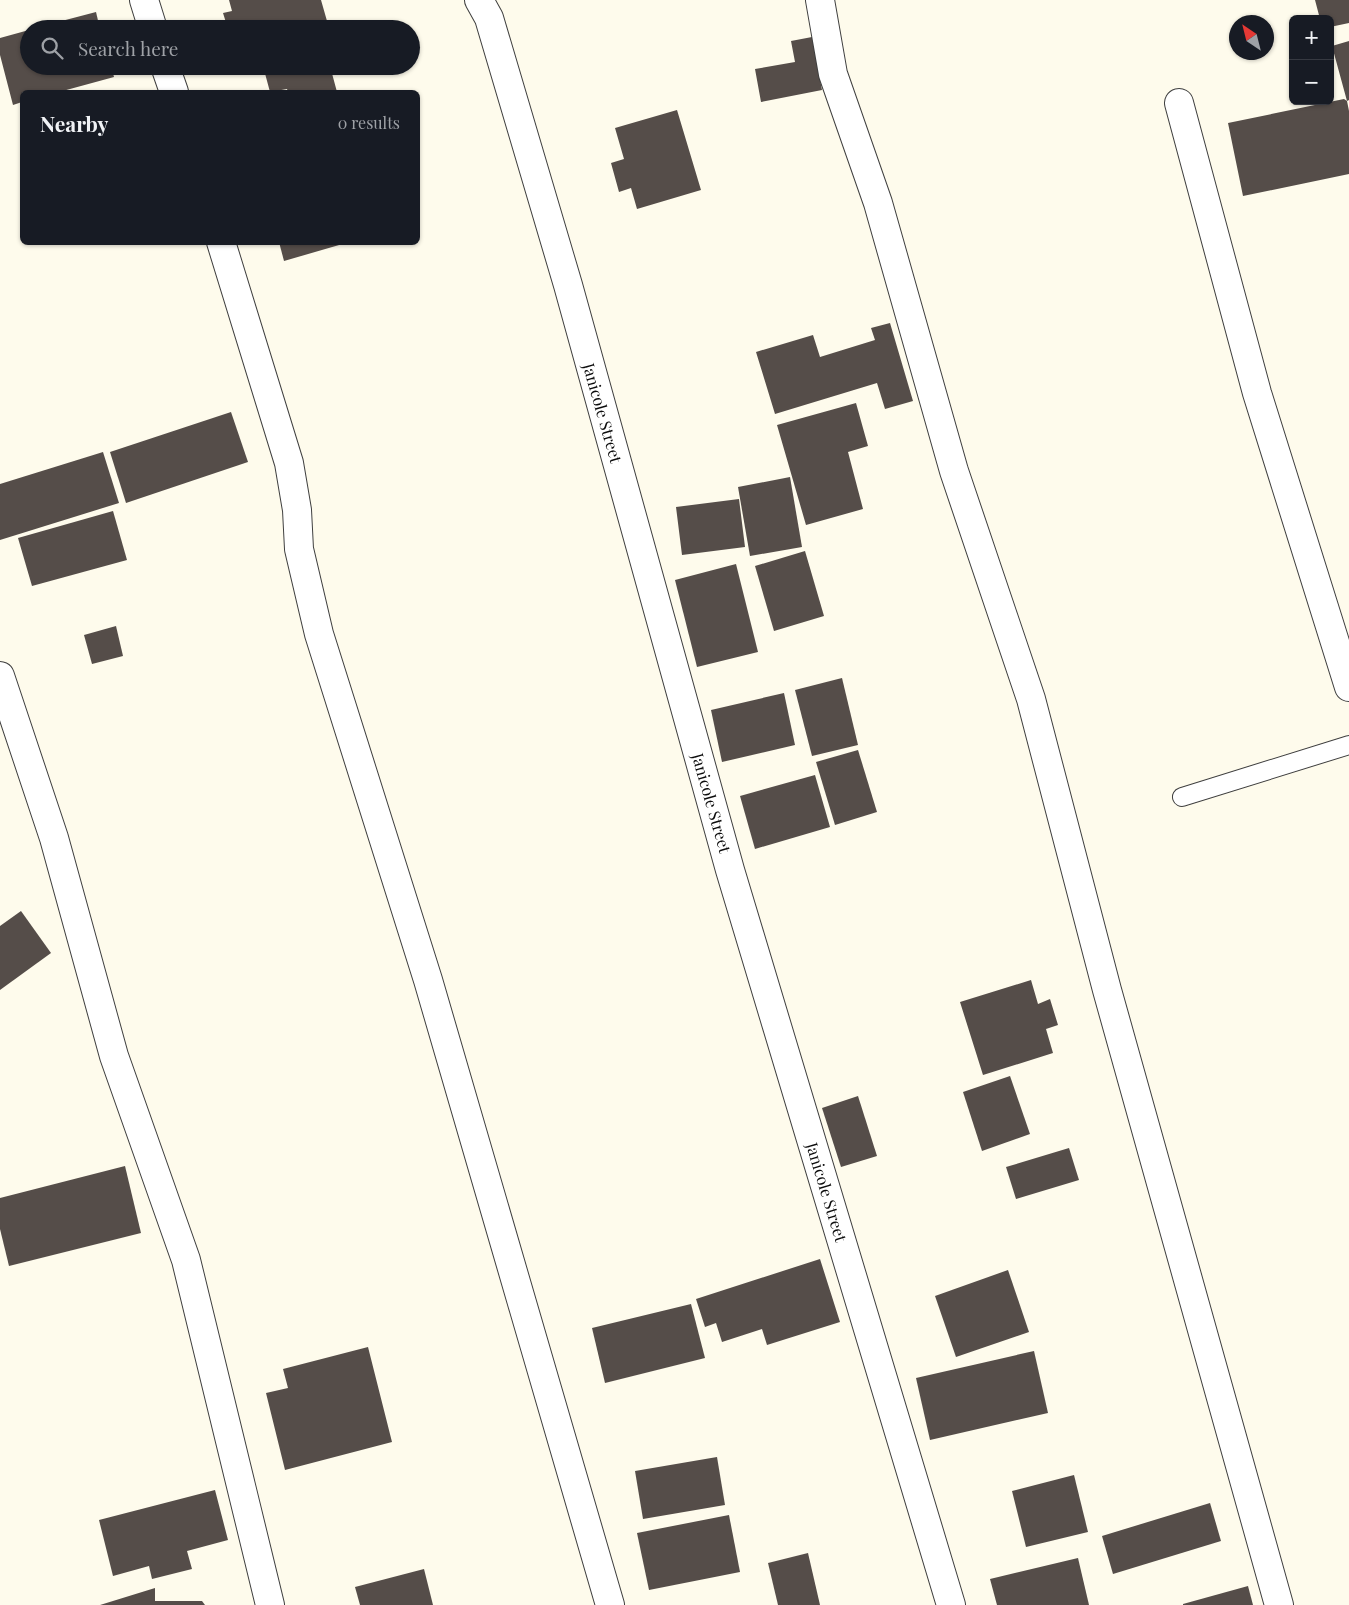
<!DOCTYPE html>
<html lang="en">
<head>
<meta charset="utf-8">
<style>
  :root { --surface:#171b24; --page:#242831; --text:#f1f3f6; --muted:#9ea1a6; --line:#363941 }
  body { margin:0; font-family:"Playfair Display",serif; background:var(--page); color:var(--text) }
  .controls { position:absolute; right:15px; top:15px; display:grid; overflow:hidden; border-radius:8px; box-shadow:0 1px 4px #0004 }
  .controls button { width:45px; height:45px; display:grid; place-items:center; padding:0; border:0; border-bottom:1px solid var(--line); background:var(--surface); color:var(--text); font:25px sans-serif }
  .compass { position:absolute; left:1229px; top:15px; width:45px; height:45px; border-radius:50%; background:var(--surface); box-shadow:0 1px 4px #0004; rotate:325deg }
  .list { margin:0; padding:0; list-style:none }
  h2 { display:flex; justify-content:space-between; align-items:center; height:65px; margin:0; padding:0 20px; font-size:21px }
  h2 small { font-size:16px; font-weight:400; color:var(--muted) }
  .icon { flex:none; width:28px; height:28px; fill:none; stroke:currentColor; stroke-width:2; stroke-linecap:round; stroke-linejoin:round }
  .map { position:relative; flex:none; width:1349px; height:1605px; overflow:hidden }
  .search { position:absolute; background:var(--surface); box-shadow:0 1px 4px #0004; left:20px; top:20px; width:400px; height:55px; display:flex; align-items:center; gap:12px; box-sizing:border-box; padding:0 18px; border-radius:28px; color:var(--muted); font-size:19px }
  .panel { position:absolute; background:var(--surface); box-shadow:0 1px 4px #0004; left:20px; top:90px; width:400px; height:155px; border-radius:8px }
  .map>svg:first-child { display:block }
  .building { fill:#554d49 }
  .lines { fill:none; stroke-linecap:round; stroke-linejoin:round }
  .lane-casing { stroke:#3f3f3f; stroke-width:20 }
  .street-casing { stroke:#3f3f3f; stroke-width:30 }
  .lane { stroke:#fff; stroke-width:18 }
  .street { stroke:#fff; stroke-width:28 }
  .labels { text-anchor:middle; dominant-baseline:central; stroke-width:5; stroke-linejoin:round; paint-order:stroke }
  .street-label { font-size:16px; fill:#0c0c0c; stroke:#fff }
</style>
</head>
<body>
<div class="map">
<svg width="1349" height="1605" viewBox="0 0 1349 1605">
  <rect width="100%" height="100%" fill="#fefbec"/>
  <g class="building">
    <polygon points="229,0 321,0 329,28 228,29 223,13 232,11"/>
    <polygon points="1315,0 1349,0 1349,23 1330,27 1330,19 1320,19"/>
    <polygon points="96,12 100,29 35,29 35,28"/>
    <polygon points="29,30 29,66 111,66 114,77 59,92 22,92 22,102 13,105 0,55 0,38"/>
    <polygon points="812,37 822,90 761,102 755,69 795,62 791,41"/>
    <polygon points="1349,41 1349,100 1347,101 1349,111 1349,174 1243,196 1228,123 1344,99 1347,101 1332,46"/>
    <polygon points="263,66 330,66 337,92 288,92 287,89 270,92"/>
    <polygon points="677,110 701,190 637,209 631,188 619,192 611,163 624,159 615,128"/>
    <polygon points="279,242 346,242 346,243 284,261"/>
    <polygon points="890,323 913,401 885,409 877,383 775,414 756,352 813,335 820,357 875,340 871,328"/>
    <polygon points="856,403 868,446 848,452 863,509 806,525 777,425"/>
    <polygon points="231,412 248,462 126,503 110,452"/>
    <polygon points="103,452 119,503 0,540 0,484"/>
    <polygon points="790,477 802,547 750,556 738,487"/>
    <polygon points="739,499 745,547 682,555 676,507"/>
    <polygon points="113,511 127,560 32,586 18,538"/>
    <polygon points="805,551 824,616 774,631 755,566"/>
    <polygon points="736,564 758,652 697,667 675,580"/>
    <polygon points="116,626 123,656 92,664 84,635"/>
    <polygon points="842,678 858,745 812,756 795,690"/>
    <polygon points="784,693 795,745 722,762 711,710"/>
    <polygon points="858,750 877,812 835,825 816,762"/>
    <polygon points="815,775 830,827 755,849 740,796"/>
    <polygon points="21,911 51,953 0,990 0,926"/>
    <polygon points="1031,980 1038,1004 1050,999 1058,1025 1046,1029 1053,1053 983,1075 960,1002"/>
    <polygon points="1010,1076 1030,1134 982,1151 963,1092"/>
    <polygon points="858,1096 877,1156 841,1167 822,1108"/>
    <polygon points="1069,1148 1079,1180 1016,1199 1006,1167"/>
    <polygon points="125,1166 141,1233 9,1266 0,1229 0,1198"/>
    <polygon points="820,1259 840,1322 767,1345 762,1329 722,1342 716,1323 705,1327 696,1299"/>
    <polygon points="1008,1270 1029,1332 956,1357 935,1296"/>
    <polygon points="691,1304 705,1358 605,1383 592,1328"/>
    <polygon points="368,1347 392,1442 285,1470 266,1393 288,1388 283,1369"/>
    <polygon points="1034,1351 1048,1413 930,1440 916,1378"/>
    <polygon points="717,1457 725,1505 643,1519 635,1471"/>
    <polygon points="1074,1475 1088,1532 1026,1547 1012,1491"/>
    <polygon points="215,1490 228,1540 187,1551 192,1569 152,1579 149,1566 113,1576 99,1520"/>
    <polygon points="1210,1503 1221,1541 1113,1574 1102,1536"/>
    <polygon points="729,1515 740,1572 649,1590 637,1533"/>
    <polygon points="808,1553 820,1605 778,1605 768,1563"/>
    <polygon points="1078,1558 1089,1605 997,1605 990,1579"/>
    <polygon points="424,1569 433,1605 360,1605 355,1587"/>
    <polygon points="1248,1586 1253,1605 1183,1605 1183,1604"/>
    <polygon points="155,1588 155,1601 202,1601 205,1605 100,1605"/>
  </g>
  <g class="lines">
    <g class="lane-casing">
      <polyline id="lane" points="1182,797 1349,745"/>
    </g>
    <g class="street-casing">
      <g id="street">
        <polyline points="144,0 153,29"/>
        <polyline points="479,0 489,18 568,285 730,870 951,1605"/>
        <polyline points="820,0 833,74 878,203 954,471 1031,699 1107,990 1279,1605"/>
        <polyline points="165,66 174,92"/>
        <polyline points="1179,103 1257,393 1349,687"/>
        <polyline points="221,242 289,463 297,510 299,549 319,634 428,980 610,1605"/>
        <polyline points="0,676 54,838 114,1056 186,1260 270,1605"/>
      </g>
    </g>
    <use href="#lane" class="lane"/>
    <use href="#street" class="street"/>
  </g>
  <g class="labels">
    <g class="street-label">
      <text transform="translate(603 413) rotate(74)">Janicole Street</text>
      <text transform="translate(712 803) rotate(74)">Janicole Street</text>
      <text transform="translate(827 1192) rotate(73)">Janicole Street</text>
    </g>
  </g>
</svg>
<div class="controls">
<button>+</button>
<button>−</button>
</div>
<svg class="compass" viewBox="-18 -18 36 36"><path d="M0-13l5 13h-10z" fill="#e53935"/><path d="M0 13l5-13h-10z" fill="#9ea1a6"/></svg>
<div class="search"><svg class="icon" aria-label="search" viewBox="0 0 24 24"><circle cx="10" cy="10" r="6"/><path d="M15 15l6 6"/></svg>Search here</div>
<section class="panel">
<h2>Nearby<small>0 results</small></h2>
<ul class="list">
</ul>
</section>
</div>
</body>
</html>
